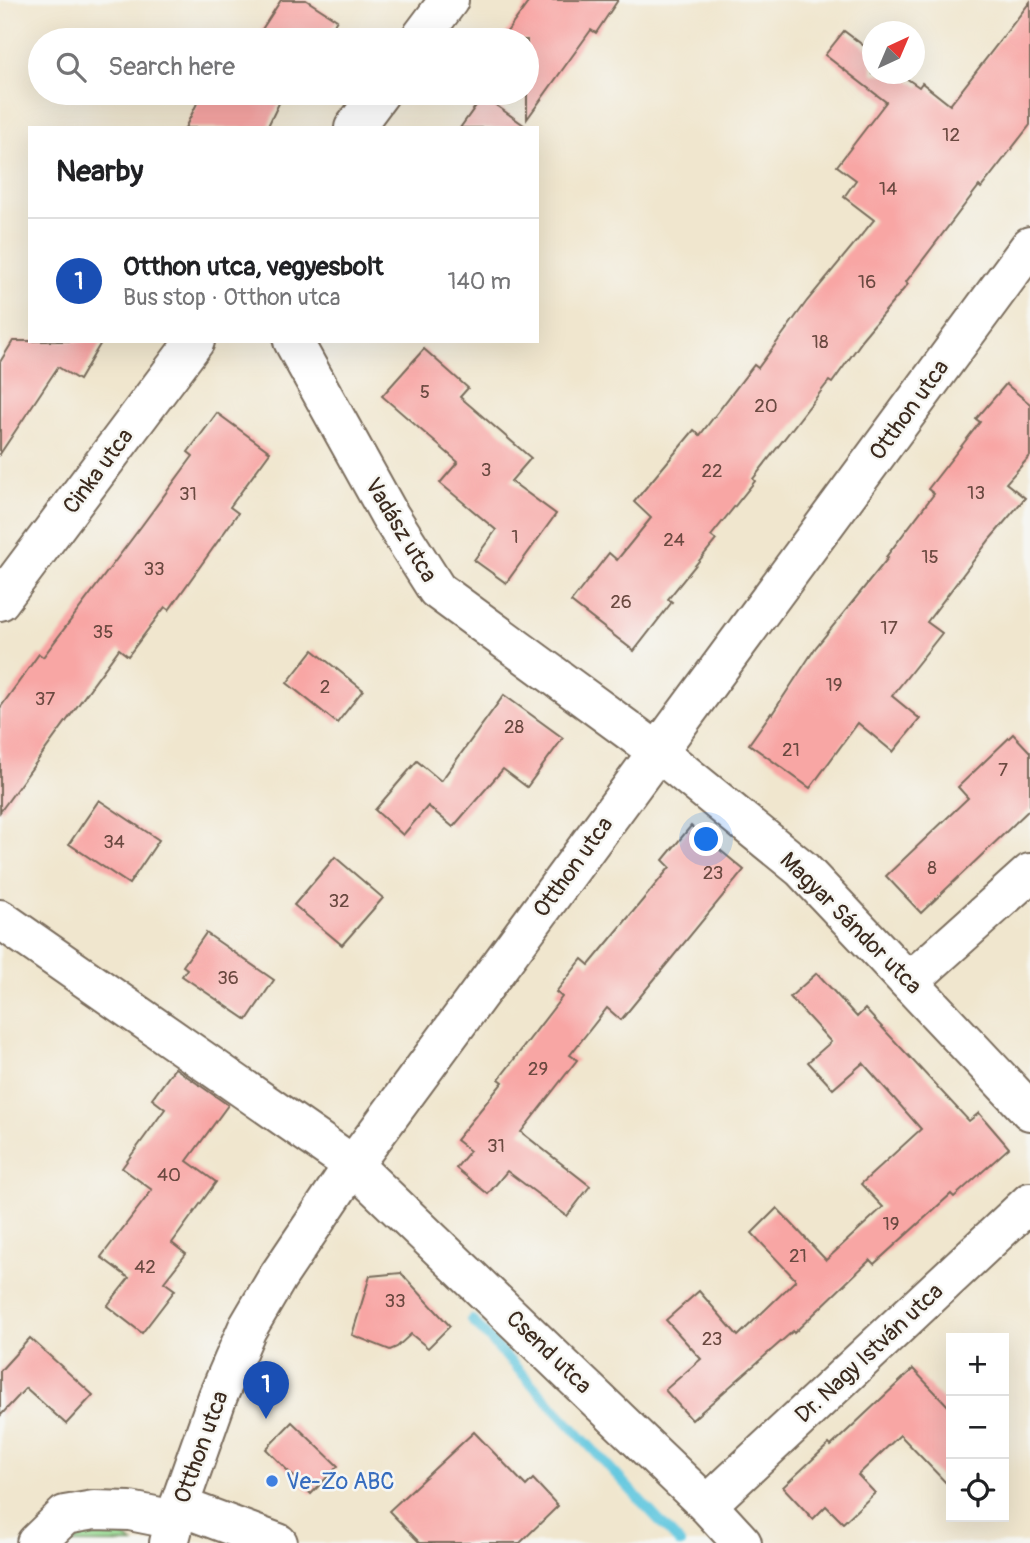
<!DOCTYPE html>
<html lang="en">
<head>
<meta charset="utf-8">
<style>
  :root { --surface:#fff; --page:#f2f2f2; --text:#202124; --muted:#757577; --line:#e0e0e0; --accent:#b5179e }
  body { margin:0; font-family:Pangolin,sans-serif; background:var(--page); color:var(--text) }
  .controls { position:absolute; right:21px; bottom:21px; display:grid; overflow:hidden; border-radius:0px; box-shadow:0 7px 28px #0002 }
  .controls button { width:63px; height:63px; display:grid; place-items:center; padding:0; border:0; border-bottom:2px solid var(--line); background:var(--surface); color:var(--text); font:35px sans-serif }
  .compass { position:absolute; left:862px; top:21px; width:63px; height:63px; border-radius:50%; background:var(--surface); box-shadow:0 7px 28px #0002; rotate:44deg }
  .you { position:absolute; left:707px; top:840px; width:24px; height:24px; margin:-18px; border:5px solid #fff; border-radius:50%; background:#1a73e8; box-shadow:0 0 0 10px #1a73e833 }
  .badge { display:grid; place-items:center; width:46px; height:46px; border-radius:50%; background:var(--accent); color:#fff; font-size:23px; font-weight:700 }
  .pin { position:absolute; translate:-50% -58px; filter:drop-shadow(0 2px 4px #0008) }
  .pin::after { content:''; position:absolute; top:37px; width:24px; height:21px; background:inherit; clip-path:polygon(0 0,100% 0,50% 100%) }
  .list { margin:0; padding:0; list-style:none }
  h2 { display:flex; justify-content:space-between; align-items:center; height:91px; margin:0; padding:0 28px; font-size:30px }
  h2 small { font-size:23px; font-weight:400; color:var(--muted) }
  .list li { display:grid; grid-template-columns:46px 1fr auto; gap:21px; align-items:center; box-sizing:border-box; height:126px; padding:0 28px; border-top:2px solid var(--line) }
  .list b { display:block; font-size:26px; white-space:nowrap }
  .list p { margin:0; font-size:23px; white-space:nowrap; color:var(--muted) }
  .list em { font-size:23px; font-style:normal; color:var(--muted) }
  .icon { flex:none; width:38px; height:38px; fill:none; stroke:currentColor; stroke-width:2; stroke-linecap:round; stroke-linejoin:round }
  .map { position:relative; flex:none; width:1030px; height:1543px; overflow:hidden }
  .search { position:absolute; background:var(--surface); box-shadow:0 7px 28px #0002; left:28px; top:28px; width:511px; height:77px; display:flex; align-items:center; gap:18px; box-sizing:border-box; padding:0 24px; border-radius:38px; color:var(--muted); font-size:26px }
  .panel { position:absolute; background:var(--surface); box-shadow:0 7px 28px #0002; left:28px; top:126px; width:511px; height:217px; border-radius:0px }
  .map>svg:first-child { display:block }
  .green { fill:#9bde96; stroke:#6b845a; stroke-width:2 }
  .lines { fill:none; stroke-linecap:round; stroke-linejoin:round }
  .stream { stroke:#62c7df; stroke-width:10 }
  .building { fill:#f8a6a4 }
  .minor-casing { stroke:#7a6c5c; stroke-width:42 }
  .minor { stroke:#fff; stroke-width:38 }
  .shop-dot { fill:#3f7fe0; stroke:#f6f6f2; stroke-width:2.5 }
  .labels { text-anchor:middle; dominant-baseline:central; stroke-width:5; stroke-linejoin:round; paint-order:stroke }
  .number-label { font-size:19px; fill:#6a4940 }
  .street-label { font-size:23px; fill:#3b2a1e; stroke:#f6f6f2 }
  .shop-label { font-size:23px; fill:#366cbe; stroke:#f6f6f2; text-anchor:start }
</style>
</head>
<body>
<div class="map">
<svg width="1030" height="1543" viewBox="0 0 1030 1543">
  <rect width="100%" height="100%" fill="#f6f6f2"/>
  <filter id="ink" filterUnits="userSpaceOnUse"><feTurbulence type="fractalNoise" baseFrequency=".0143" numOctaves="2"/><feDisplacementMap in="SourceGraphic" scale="14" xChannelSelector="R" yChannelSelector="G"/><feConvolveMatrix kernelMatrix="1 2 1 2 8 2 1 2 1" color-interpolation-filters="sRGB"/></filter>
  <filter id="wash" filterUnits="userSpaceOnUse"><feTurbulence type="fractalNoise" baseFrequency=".00686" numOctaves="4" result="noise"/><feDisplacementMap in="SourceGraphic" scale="28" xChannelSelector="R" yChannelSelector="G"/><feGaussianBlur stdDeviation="1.57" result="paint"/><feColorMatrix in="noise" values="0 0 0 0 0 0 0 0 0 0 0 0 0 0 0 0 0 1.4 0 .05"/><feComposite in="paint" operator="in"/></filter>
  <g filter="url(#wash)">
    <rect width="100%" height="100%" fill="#f0e6ce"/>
    <polygon class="green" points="106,1533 123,1536 133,1543 68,1543 86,1535"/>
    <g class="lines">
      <polyline class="stream" points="472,1320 680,1543"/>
    </g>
    <g id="blocks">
      <g class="building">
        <polygon points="281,0 306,0 337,20 325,40 270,40 259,34"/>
        <polygon points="530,0 618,0 596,33 591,30 527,119 527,40 501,40"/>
        <polygon points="1030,2 1030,125 981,188 979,186 906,282 908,284 861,340 862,341 832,383 829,381 753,479 755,481 711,536 716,540 668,599 672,602 634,651 571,602 609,553 617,560 651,518 634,502 694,430 700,435 754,365 758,368 807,301 874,220 844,197 856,180 837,166 886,102 825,55 844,31 872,52 872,74 900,74 919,87 922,83 950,105"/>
        <polygon points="202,93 284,93 267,128 185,128"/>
        <polygon points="483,96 528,128 460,128"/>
        <polygon points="13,341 102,341 79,380 58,367 0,454 0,362"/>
        <polygon points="424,349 468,388 460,397 531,458 511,481 556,514 506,583 474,560 496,530 440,483 458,462 382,396"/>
        <polygon points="1006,384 1030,404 1030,456 1006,483 1025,498 990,539 927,622 942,633 892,696 920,719 893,752 858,723 810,788 749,744 771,713 772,714 816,647 888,558 886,557 934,494 928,489 980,422 976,419"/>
        <polygon points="217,413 270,452 230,507 238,513 169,610 165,607 128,656 119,649 0,812 0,708 39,654 43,657 140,528 193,456 188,452"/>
        <polygon points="313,650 363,690 337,723 287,683"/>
        <polygon points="504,695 563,738 527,787 503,769 453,827 428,806 403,835 375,810 417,761 441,781"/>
        <polygon points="1013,734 1030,752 1030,809 921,913 886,876 968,798 958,787"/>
        <polygon points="99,800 159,840 129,884 69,844"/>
        <polygon points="691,826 744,870 621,1020 607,1008 570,1055 577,1060 521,1132 590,1186 567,1216 507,1171 488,1194 456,1168 470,1151 456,1140 503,1082 499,1079 562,997 556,992 582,959 589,965 670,867 663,860"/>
        <polygon points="335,857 383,898 342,945 294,905"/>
        <polygon points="206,933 274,980 247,1020 182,976 187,969 183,966"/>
        <polygon points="817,973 857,1017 865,1009 969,1121 979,1113 1009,1148 954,1197 951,1194 874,1264 870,1260 794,1333 793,1331 692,1420 665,1390 701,1359 666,1320 699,1291 738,1336 796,1280 752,1233 777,1208 826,1260 883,1207 861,1184 921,1129 863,1063 833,1089 808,1062 831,1042 790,997"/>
        <polygon points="175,1068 228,1105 187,1161 216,1182 172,1243 186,1254 164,1282 175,1290 142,1333 107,1306 129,1278 101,1257 152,1190 122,1168 165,1109 152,1099"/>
        <polygon points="401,1273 450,1326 428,1348 411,1334 397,1347 390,1350 352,1335 370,1276"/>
        <polygon points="30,1338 93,1395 66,1424 26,1388 0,1416 0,1371"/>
        <polygon points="913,1369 951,1409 951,1488 900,1435 858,1475 875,1493 843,1523 826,1506 813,1519 783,1487 829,1444 831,1446"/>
        <polygon points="292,1422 338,1466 311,1494 266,1449"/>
        <polygon points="474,1432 526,1486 533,1479 558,1506 520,1543 420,1543 389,1511"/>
      </g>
    </g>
  </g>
  <g filter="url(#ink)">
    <use href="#blocks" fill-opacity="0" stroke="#7a6c5c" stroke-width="2"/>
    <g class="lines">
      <g class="minor-casing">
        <g id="minor">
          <polyline points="419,40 449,0"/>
          <polyline points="354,128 380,93"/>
          <polyline points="293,341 390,516 437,590 658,752 802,869 1030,1111"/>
          <polyline points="0,601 195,341"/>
          <polyline points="0,919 353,1165 707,1505 742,1543"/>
          <polyline points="910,981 1030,873"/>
          <polyline points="707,1505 1030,1202"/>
          <polyline points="179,1506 278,1543"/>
          <polyline points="36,1543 65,1515 94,1510 130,1511 175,1520"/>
          <polyline points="169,1543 179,1506 218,1396 247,1329 277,1278 353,1165 1030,246"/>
        </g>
      </g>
      <use href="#minor" class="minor"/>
    </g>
  </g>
  <circle class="shop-dot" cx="272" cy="1481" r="7"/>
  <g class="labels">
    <g class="number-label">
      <text x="951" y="135">12</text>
      <text x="888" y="189">14</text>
      <text x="867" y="282">16</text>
      <text x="820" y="342">18</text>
      <text x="425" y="392">5</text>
      <text x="766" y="406">20</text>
      <text x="486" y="470">3</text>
      <text x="712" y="471">22</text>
      <text x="976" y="493">13</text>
      <text x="188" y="494">31</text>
      <text x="515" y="537">1</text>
      <text x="674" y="540">24</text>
      <text x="930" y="557">15</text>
      <text x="154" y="569">33</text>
      <text x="621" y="602">26</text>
      <text x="889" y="628">17</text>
      <text x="103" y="632">35</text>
      <text x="834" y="685">19</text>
      <text x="325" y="687">2</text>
      <text x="45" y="699">37</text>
      <text x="514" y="727">28</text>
      <text x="791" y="750">21</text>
      <text x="1003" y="770">7</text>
      <text x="114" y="842">34</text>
      <text x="932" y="868">8</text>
      <text x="713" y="873">23</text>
      <text x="339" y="901">32</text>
      <text x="228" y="978">36</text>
      <text x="538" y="1069">29</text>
      <text x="496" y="1146">31</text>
      <text x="169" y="1175">40</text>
      <text x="891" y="1224">19</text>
      <text x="798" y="1256">21</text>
      <text x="145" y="1267">42</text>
      <text x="395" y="1301">33</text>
      <text x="712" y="1339">23</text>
    </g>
    <g class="street-label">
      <text transform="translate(909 410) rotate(-54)">Otthon utca</text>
      <text transform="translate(98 471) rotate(-53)">Cinka utca</text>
      <text transform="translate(401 530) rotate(59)">Vadász utca</text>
      <text transform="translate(573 867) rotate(-54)">Otthon utca</text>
      <text transform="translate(851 923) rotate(45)">Magyar Sándor utca</text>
      <text transform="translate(549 1352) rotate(44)">Csend utca</text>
      <text transform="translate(869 1353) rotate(-43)">Dr. Nagy István utca</text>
      <text transform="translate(201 1447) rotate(-70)">Otthon utca</text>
    </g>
    <g class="shop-label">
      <text x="286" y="1481">Ve-Zo ABC</text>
    </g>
  </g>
</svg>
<div class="controls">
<button>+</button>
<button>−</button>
<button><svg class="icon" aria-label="locate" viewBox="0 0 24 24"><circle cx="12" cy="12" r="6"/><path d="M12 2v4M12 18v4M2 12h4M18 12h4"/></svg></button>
</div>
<svg class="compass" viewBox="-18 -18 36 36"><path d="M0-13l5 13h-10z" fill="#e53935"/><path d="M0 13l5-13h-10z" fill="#757577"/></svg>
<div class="you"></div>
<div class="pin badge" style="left:266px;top:1419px;background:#1a4fb4">1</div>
<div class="search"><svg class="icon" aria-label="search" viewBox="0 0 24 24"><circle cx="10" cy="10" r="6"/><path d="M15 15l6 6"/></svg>Search here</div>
<section class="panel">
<h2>Nearby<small></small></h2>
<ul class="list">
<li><span class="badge" style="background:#1a4fb4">1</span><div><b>Otthon utca, vegyesbolt</b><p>Bus stop · Otthon utca</p></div><em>140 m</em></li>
</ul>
</section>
</div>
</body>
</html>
